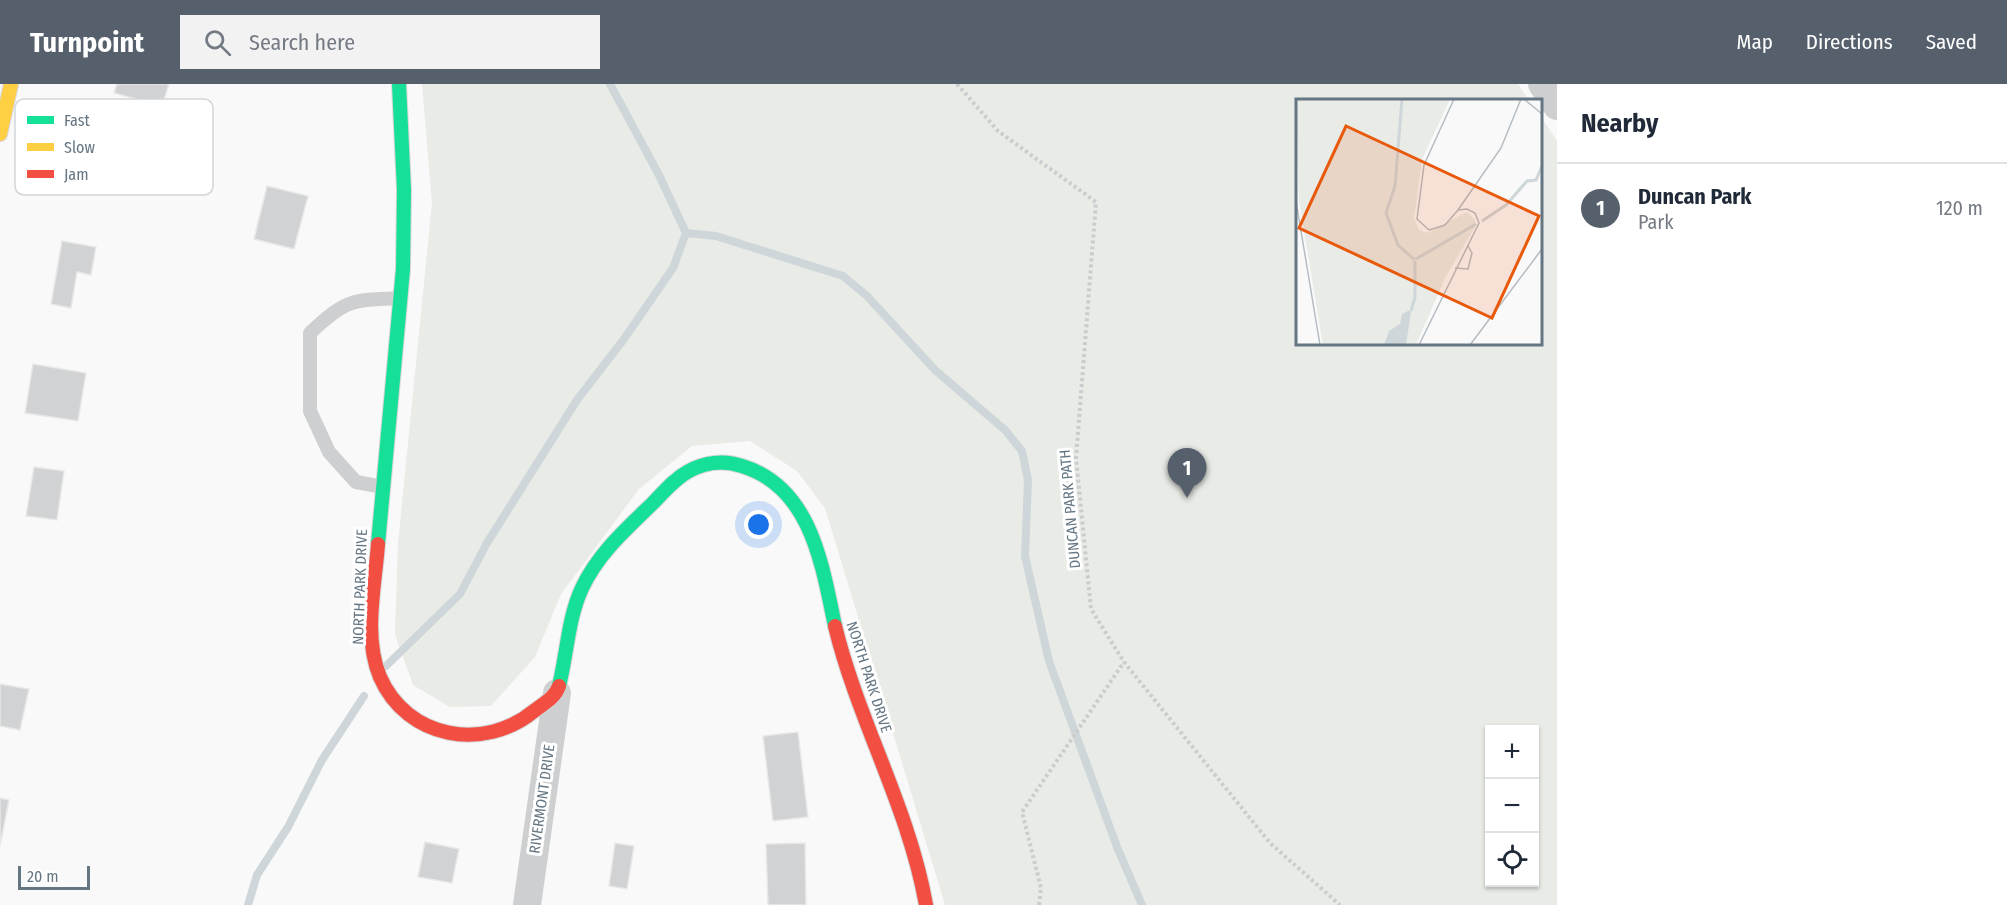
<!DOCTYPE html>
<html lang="en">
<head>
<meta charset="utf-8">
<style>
  :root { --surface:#fff; --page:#f2f2f3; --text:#1f2937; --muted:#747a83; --line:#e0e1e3; --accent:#56606c }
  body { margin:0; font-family:"Fira Sans Condensed",sans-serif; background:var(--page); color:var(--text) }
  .controls { position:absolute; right:18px; bottom:18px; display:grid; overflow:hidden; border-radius:0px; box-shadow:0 2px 4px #0004 }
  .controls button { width:54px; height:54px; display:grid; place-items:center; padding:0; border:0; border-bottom:2px solid var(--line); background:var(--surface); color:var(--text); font:30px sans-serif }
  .scale { position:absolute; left:18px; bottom:15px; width:72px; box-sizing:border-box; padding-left:6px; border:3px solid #657683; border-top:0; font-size:16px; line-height:21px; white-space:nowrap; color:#657683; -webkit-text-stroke:4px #fff; paint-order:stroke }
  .you { position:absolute; left:759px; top:441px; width:21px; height:21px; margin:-15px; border:4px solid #fff; border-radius:50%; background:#1a73e8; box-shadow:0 0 0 9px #1a73e833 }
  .badge { display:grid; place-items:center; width:39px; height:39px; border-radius:50%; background:var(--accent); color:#fff; font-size:20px; font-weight:700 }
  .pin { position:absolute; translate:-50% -50px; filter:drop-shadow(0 2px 3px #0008) }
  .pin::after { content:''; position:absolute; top:32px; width:21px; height:18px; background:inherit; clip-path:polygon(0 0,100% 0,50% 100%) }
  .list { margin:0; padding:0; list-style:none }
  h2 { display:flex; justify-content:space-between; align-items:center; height:78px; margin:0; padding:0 24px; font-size:26px }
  h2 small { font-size:20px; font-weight:400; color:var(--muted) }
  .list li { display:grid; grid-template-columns:39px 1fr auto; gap:18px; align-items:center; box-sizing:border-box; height:90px; padding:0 24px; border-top:2px solid var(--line) }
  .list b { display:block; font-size:22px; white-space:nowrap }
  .list p { margin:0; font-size:20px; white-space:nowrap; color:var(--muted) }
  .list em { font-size:20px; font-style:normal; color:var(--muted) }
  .icon { flex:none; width:33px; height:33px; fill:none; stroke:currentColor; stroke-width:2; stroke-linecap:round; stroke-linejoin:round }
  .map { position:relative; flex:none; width:1557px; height:821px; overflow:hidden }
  header { display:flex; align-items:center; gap:36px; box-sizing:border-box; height:84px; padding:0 30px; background:var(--accent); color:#fff }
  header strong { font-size:28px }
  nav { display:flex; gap:33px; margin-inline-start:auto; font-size:21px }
  .search { width:420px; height:54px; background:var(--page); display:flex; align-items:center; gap:15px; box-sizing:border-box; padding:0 21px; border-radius:0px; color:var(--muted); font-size:22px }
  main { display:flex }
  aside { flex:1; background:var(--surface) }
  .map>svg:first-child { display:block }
  .green { fill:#e8ebe6; fill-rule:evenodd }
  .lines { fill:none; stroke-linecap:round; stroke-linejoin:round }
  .stream { stroke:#ced6d9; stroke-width:8 }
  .building { fill:#d0d2d3; stroke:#e8e8e8; stroke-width:1.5 }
  .fast-casing { stroke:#d5d6d7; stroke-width:16 }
  .slow-casing { stroke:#d5d6d7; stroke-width:16 }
  .jam-casing { stroke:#d5d6d7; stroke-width:16 }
  .path { stroke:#cbcccd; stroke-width:4; stroke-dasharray:3 3; stroke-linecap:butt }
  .lane { stroke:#cecfd0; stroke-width:14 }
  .street { stroke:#cecfd0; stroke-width:28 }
  .fast { stroke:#16e098; stroke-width:14 }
  .slow { stroke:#ffcf43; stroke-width:14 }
  .jam { stroke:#f24e42; stroke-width:14 }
  .labels { text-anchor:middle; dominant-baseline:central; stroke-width:6; stroke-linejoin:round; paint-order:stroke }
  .street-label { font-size:15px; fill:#657683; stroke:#fff }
  .inset-river { fill:none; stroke:#ced6d9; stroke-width:3 }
  .inset-road { fill:none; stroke:#b5bdc3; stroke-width:1.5 }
  .view { fill:#e8590c; fill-opacity:0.15; stroke:#e8590c; stroke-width:3 }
  .inset-edge { fill:none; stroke:#657683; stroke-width:3 }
  .key { fill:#fff; stroke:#d1d6da; stroke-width:1.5 }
  .key-label { font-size:16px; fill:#657683 }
</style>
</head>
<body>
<header>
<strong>Turnpoint</strong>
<div class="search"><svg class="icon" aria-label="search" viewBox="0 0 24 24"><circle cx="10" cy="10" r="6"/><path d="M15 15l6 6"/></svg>Search here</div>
<nav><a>Map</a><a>Directions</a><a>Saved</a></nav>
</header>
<main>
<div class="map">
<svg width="1557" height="821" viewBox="0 0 1557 821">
  <rect width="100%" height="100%" fill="#f9f9f9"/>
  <path class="green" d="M422 0H1518L1529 16H1298V260H1540L1541 33 1557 57V821H945L825 424 797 387 750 357 692 362 639 405 561 510 535 573 491 622 450 623 413 601 395 550 398 460 432 119ZM1490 646H1534V798H1490Z"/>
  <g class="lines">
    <g class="stream">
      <polyline points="686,149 716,152 843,192 867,212 935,286 1005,346 1022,367 1028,396 1025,472 1049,577 1117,763 1142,821"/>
      <polyline points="386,582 460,510 487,459 577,316 624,255 673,184 686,149 659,91 610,0"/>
      <polyline points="248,821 257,791 288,743 322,676 364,612"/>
    </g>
  </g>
  <g class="building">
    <polygon points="117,0 169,0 162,22 114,9"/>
    <polygon points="267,102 308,112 294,165 254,155"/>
    <polygon points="62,157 96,163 91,191 77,188 71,224 51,220"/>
    <polygon points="33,280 86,289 78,337 25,329"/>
    <polygon points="34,383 64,387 57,436 26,432"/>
    <polygon points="0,600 29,605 20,646 0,642"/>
    <polygon points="798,648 808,733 773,737 763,652"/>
    <polygon points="0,714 9,716 0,762"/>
    <polygon points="425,758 459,765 452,799 418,793"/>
    <polygon points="615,759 634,762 627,805 609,802"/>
    <polygon points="805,759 806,821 768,821 766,760"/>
  </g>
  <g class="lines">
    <g class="fast-casing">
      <g id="fast">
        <polyline points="378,460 403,185 404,106 399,0"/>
        <path d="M559 602C567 570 568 534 582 504 598 470 625 446 652 420 663 409 674 395 689 387 705 378 724 376 742 382 811 403 822 480 835 542"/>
      </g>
    </g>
    <g class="slow-casing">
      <polyline id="slow" points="0,50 11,0"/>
    </g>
    <g class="jam-casing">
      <g id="jam">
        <path d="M378 460C375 502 363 553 380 593 407 655 484 668 534 627 544 619 555 614 559 602"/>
        <path d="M835 542C858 637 909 724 926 821"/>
      </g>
    </g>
    <g class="path">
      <polyline points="957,0 998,47 1096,118 1076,374 1091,525 1124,578 1270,759 1340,821"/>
      <polyline points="1039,821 1041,804 1022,728 1124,578"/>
    </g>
    <path class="lane" d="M383 403 356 398 329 368 310 327V249C346 215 352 216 401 214"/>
    <g class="street">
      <polyline points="1542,0 1557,22"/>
      <polyline points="527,821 557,609"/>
    </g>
    <use href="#fast" class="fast"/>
    <use href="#slow" class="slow"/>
    <use href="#jam" class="jam"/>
  </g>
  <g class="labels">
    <g class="street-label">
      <text transform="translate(1070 425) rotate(-95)">DUNCAN PARK PATH</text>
      <text transform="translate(360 503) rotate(-88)">NORTH PARK DRIVE</text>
      <text transform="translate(869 593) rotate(72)">NORTH PARK DRIVE</text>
      <text transform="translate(542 715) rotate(-82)">RIVERMONT DRIVE</text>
    </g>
  </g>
  <g transform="translate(1296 15)">
    <rect width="246" height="246" fill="#f9f9f9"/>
    <path d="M0 0H154L126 60 118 119 123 131 131 134 171 113 179 121V128L149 179 120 246H27L3 102Z" fill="#e8ebe6"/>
    <path d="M112 212H115L110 246H88L93 232 104 225 106 215Z" fill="#ced6d9"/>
    <path class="inset-river" d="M106 0 99 87 90 114 102 146 119 161M186 122 210 106 231 82 240 81 246 67M120 160 180 125M115 212 119 198V162"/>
    <path class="inset-road" d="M228 0 246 15M0 102 24 246M162 111 205 49 225 0M159 169 172 170 176 154 172 147M123 246 183 124 179 114 171 110 162 111 149 126 133 131 121 120 128 66 158 0M174 246 246 150"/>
    <path class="view" d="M50 27 243 117 196 219 3 129Z"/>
    <rect width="246" height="246" class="inset-edge"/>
  </g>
  <rect x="15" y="15" width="198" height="96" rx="9" class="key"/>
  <rect x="27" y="32" width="27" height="8" fill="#16e098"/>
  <rect x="27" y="59" width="27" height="8" fill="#ffcf43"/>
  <rect x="27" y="86" width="27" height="8" fill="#f24e42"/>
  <g class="key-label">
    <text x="64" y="42">Fast</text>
    <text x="64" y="69">Slow</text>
    <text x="64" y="96">Jam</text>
  </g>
</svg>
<div class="controls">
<button>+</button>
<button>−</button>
<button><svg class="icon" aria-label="locate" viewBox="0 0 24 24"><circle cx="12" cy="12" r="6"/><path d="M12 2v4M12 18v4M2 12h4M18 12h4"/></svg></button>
</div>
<div class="scale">20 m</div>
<div class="you"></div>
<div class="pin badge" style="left:1187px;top:414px">1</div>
</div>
<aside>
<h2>Nearby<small></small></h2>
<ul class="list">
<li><span class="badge">1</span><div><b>Duncan Park</b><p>Park</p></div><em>120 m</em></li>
</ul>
</aside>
</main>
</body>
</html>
